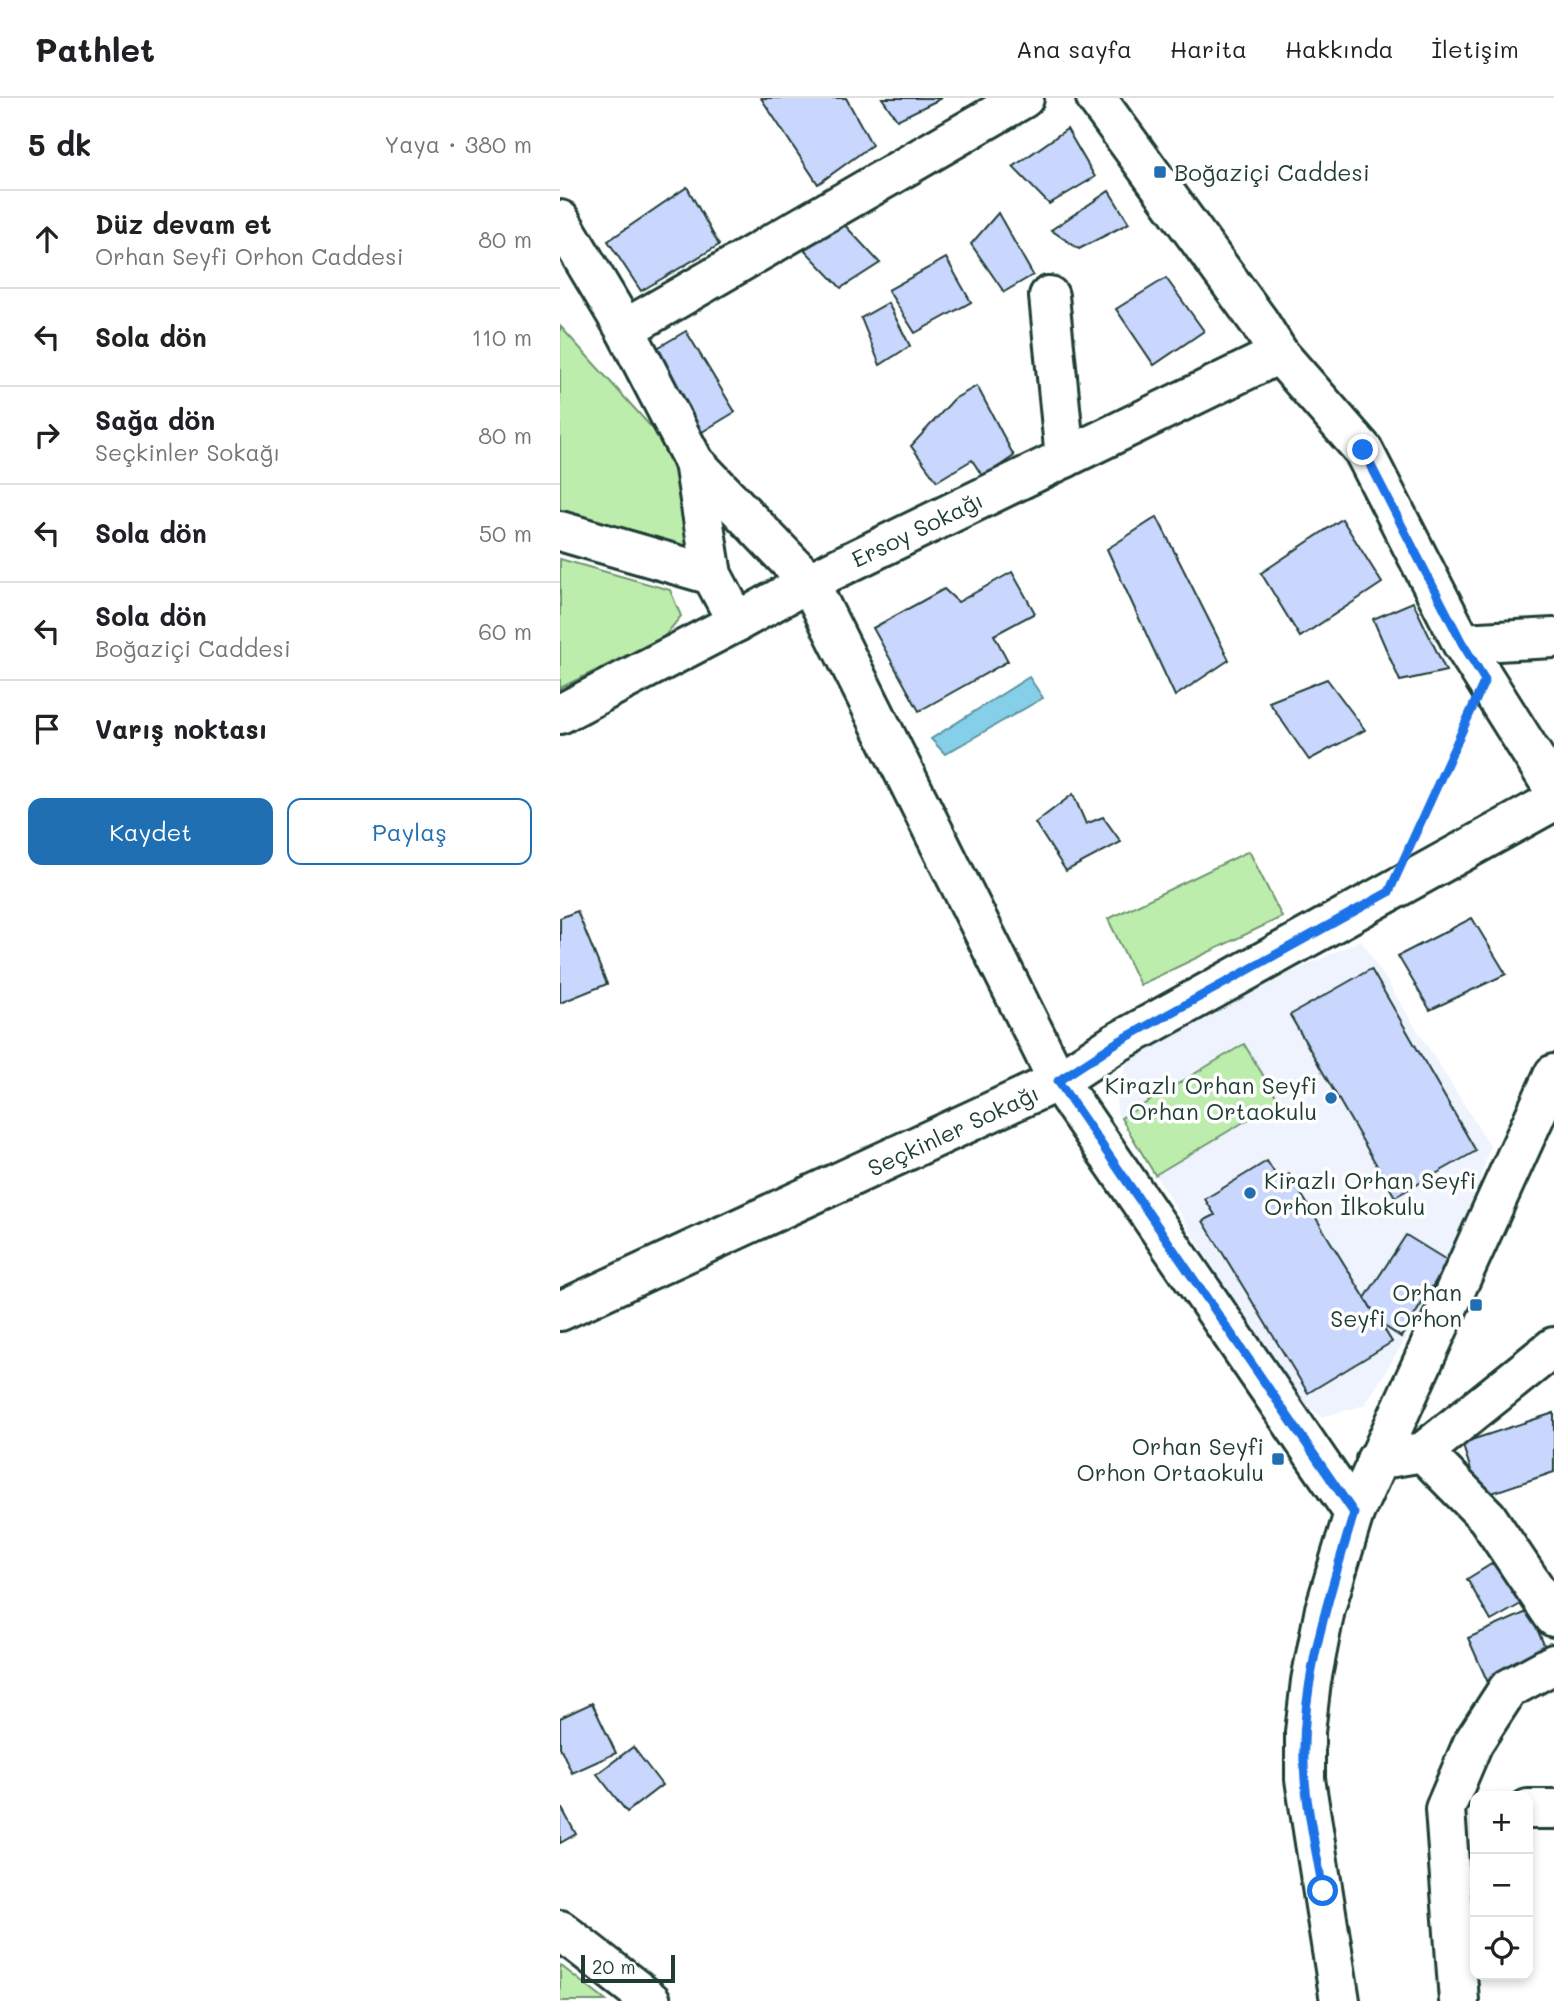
<!DOCTYPE html>
<html lang="tr">
<head>
<meta charset="utf-8">
<style>
  :root { --surface:#fff; --page:#f2f2f2; --text:#202124; --muted:#757577; --line:#e0e0e0; --accent:#1f6fb2 }
  body { margin:0; font-family:Mali,sans-serif; background:var(--page); color:var(--text) }
  .controls { position:absolute; right:21px; bottom:21px; display:grid; overflow:hidden; border-radius:14px; box-shadow:0 4px 10px #0003 }
  .controls button { width:63px; height:63px; display:grid; place-items:center; padding:0; border:0; border-bottom:2px solid var(--line); background:var(--surface); color:var(--text); font:35px sans-serif }
  .scale { position:absolute; left:21px; bottom:18px; width:94px; box-sizing:border-box; padding-left:7px; border:4px solid #1f3d34; border-top:0; font-size:19px; line-height:24px; white-space:nowrap; color:#1f3d34; -webkit-text-stroke:5px #fff; paint-order:stroke }
  .stop { position:absolute; width:21px; height:21px; margin:-16px; border:5px solid #1a73e8; border-radius:50%; background:#fff }
  .stop.end { background:#1a73e8; border-color:#fff; box-shadow:0 2px 7px #0008 }
  .list { margin:0; padding:0; list-style:none }
  h2 { display:flex; justify-content:space-between; align-items:center; height:91px; margin:0; padding:0 28px; font-size:30px }
  h2 small { font-size:23px; font-weight:400; color:var(--muted) }
  .list li { display:grid; grid-template-columns:46px 1fr auto; gap:21px; align-items:center; box-sizing:border-box; height:98px; padding:0 28px; border-top:2px solid var(--line) }
  .list b { display:block; font-size:26px; white-space:nowrap }
  .list p { margin:0; font-size:23px; white-space:nowrap; color:var(--muted) }
  .list em { font-size:23px; font-style:normal; color:var(--muted) }
  .actions { display:flex; gap:14px; padding:21px 28px }
  .actions a { flex:1; padding:16px 0; border:2px solid var(--accent); border-radius:14px; text-align:center; font-size:24px; color:var(--accent) }
  .actions .main { background:var(--accent); color:#fff }
  .icon { flex:none; width:38px; height:38px; fill:none; stroke:currentColor; stroke-width:2; stroke-linecap:round; stroke-linejoin:round }
  .map { position:relative; flex:none; width:994px; height:1903px; overflow:hidden }
  header { display:flex; align-items:center; gap:42px; box-sizing:border-box; height:98px; padding:0 35px; background:var(--surface); border-bottom:2px solid var(--line) }
  header strong { font-size:33px }
  nav { display:flex; gap:38px; margin-inline-start:auto; font-size:24px }
  main { display:flex }
  aside { flex:1; background:var(--surface) }
  .map>svg:first-child { display:block }
  .built { fill:#eff3fe }
  .green { fill:#bdedac; stroke:#6e9570; stroke-width:2 }
  .water { fill:#86cfe8; stroke:#5d95a0; stroke-width:2 }
  .building { fill:#c9d6fd; stroke:#1f3d34; stroke-width:2 }
  .lines { fill:none; stroke-linecap:round; stroke-linejoin:round }
  .minor-casing { stroke:#1f3d34; stroke-width:44 }
  .path { stroke:#1f3d34; stroke-width:4.5; stroke-dasharray:7 5; stroke-linecap:butt }
  .minor { stroke:#fff; stroke-width:38 }
  .route { stroke:#1a73e8; stroke-width:9 }
  .poi-dot { fill:#1f6fb2; stroke:#fff; stroke-width:2.5 }
  .labels { text-anchor:middle; dominant-baseline:central; stroke-width:7; stroke-linejoin:round; paint-order:stroke }
  .poi-label { font-size:23px; fill:#1f3d34; stroke:#fff; text-anchor:end }
  .street-label { font-size:23px; fill:#1f3d34; stroke:#fff }
</style>
</head>
<body>
<header>
<strong>Pathlet</strong>
<nav><a>Ana sayfa</a><a>Harita</a><a>Hakkında</a><a>İletişim</a></nav>
</header>
<main>
<aside>
<h2>5 dk<small>Yaya · 380 m</small></h2>
<ul class="list">
<li><svg class="icon" aria-label="ahead" viewBox="0 0 24 24"><path d="M12 20V5M6 11l6-6 6 6"/></svg><div><b>Düz devam et</b><p>Orhan Seyfi Orhon Caddesi</p></div><em>80 m</em></li>
<li><svg class="icon" aria-label="left" viewBox="0 0 24 24"><path d="M17 20v-9H6M10 6l-5 5 5 5"/></svg><div><b>Sola dön</b></div><em>110 m</em></li>
<li><svg class="icon" aria-label="right" viewBox="0 0 24 24"><path d="M7 20v-9h11M14 6l5 5-5 5"/></svg><div><b>Sağa dön</b><p>Seçkinler Sokağı</p></div><em>80 m</em></li>
<li><svg class="icon" aria-label="left" viewBox="0 0 24 24"><path d="M17 20v-9H6M10 6l-5 5 5 5"/></svg><div><b>Sola dön</b></div><em>50 m</em></li>
<li><svg class="icon" aria-label="left" viewBox="0 0 24 24"><path d="M17 20v-9H6M10 6l-5 5 5 5"/></svg><div><b>Sola dön</b><p>Boğaziçi Caddesi</p></div><em>60 m</em></li>
<li><svg class="icon" aria-label="arrive" viewBox="0 0 24 24"><path d="M6 21V4h12l-3 4 3 4H6"/></svg><div><b>Varış noktası</b></div></li>
</ul>
<div class="actions"><a class="main">Kaydet</a><a>Paylaş</a></div>
</aside>
<div class="map">
<svg width="994" height="1903" viewBox="0 0 994 1903">
  <rect width="100%" height="100%" fill="#fff"/>
  <filter id="ink" filterUnits="userSpaceOnUse"><feTurbulence type="fractalNoise" baseFrequency=".0143" numOctaves="2"/><feDisplacementMap in="SourceGraphic" scale="14" xChannelSelector="R" yChannelSelector="G"/><feConvolveMatrix kernelMatrix="1 2 1 2 8 2 1 2 1" color-interpolation-filters="sRGB"/></filter>
  <g filter="url(#ink)">
    <polygon class="built" points="801,842 930,1048 905,1134 886,1175 805,1307 762,1319 733,1297 557,1015 556,998 565,970 575,952 612,930"/>
    <g class="green">
      <polygon points="0,228 112,352 138,457 0,414"/>
      <polygon points="0,461 110,492 121,518 104,539 0,590"/>
      <polygon points="689,753 722,819 580,887 548,821"/>
      <polygon points="684,946 719,1003 595,1077 561,1020"/>
      <polygon points="0,1867 46,1903 0,1903"/>
    </g>
    <polygon class="water" points="469,579 483,600 385,656 371,641"/>
    <g class="building">
      <polygon points="201,0 286,0 312,47 258,86"/>
      <polygon points="322,0 382,0 337,22"/>
      <polygon points="507,31 535,79 489,106 453,69"/>
      <polygon points="127,89 159,147 81,193 48,143"/>
      <polygon points="549,93 569,125 519,151 491,132"/>
      <polygon points="438,115 473,177 444,194 411,146"/>
      <polygon points="280,122 320,165 281,190 240,147"/>
      <polygon points="386,160 411,204 355,235 328,192"/>
      <polygon points="606,180 644,233 594,267 556,211"/>
      <polygon points="328,205 350,248 320,267 301,220"/>
      <polygon points="126,233 175,314 132,340 82,259"/>
      <polygon points="417,288 454,358 423,379 412,362 377,383 351,348 394,301"/>
      <polygon points="597,419 669,562 615,598 547,451"/>
      <polygon points="782,421 822,485 740,539 701,475"/>
      <polygon points="452,474 475,515 434,537 448,563 359,613 313,530 384,491 398,504"/>
      <polygon points="853,504 886,573 840,583 813,521"/>
      <polygon points="767,581 805,632 749,662 709,604"/>
      <polygon points="513,696 526,726 543,719 561,744 506,773 475,725"/>
      <polygon points="17,813 47,886 0,905 0,820"/>
      <polygon points="912,820 946,876 870,912 838,858"/>
      <polygon points="811,871 916,1053 835,1099 730,917"/>
      <polygon points="707,1063 719,1082 729,1076 832,1244 748,1295 643,1123 655,1117 645,1101"/>
      <polygon points="846,1137 888,1163 841,1239 821,1226 805,1200"/>
      <polygon points="994,1315 994,1374 920,1399 902,1345"/>
      <polygon points="943,1459 968,1502 931,1523 907,1481"/>
      <polygon points="969,1513 990,1560 929,1587 908,1540"/>
      <polygon points="32,1605 56,1655 12,1675 0,1649 0,1620"/>
      <polygon points="73,1649 102,1687 67,1714 37,1676"/>
      <polygon points="0,1707 16,1736 0,1745"/>
    </g>
    <g class="lines">
      <g class="minor-casing">
        <g id="minor">
          <polyline points="536,0 699,224 719,256 803,352 902,545 994,691"/>
          <polyline points="0,122 65,231 134,364 249,484 498,983 794,1415"/>
          <polyline points="489,198 505,360"/>
          <polyline points="65,231 464,0"/>
          <polyline points="134,364 152,477 177,524"/>
          <polyline points="0,433 152,477"/>
          <polyline points="902,545 994,540"/>
          <polyline points="0,616 177,524 249,484 719,256"/>
          <polyline points="0,1213 498,983 556,945 994,703"/>
          <polyline points="863,1354 927,1419 994,1519"/>
          <polyline points="816,1362 863,1354 994,1249"/>
          <polyline points="968,1711 994,1711"/>
          <polyline points="0,1832 91,1903"/>
          <polyline points="780,1903 745,1681 745,1634 751,1583 765,1511 794,1415 994,976"/>
          <polyline points="899,1903 885,1711 913,1645 948,1591 994,1566"/>
        </g>
      </g>
      <polyline class="path" points="853,740 873,699 909,617"/>
      <use href="#minor" class="minor"/>
    </g>
  </g>
  <g class="lines" filter="url(#ink)">
    <path class="route" d="M763 1793C757 1756 748 1719 745 1682 737 1593 769 1499 794 1415L498 983 556 945 829 794 925 582 902 545 803 352"/>
  </g>
  <g class="poi-dot">
    <rect x="593" y="67" width="14" height="14" rx="3.5"/>
    <circle cx="771" cy="1000" r="7"/>
    <circle cx="690" cy="1095" r="7"/>
    <rect x="909" y="1200" width="14" height="14" rx="3.5"/>
    <rect x="711" y="1354" width="14" height="14" rx="3.5"/>
  </g>
  <g class="labels">
    <g class="poi-label">
      <text x="614" y="74" text-anchor="start">Boğaziçi Caddesi</text>
      <text x="757" y="987">Kirazlı Orhan Seyfi<tspan x="757" dy="26">Orhan Ortaokulu</tspan></text>
      <text x="704" y="1082" text-anchor="start">Kirazlı Orhan Seyfi<tspan x="704" dy="26">Orhon İlkokulu</tspan></text>
      <text x="902" y="1194">Orhan<tspan x="902" dy="26">Seyfi Orhon</tspan></text>
      <text x="704" y="1348">Orhan Seyfi<tspan x="704" dy="26">Orhon Ortaokulu</tspan></text>
    </g>
    <g class="street-label">
      <text transform="translate(357 431) rotate(-26)">Ersoy Sokağı</text>
      <text transform="translate(393 1032) rotate(-25)">Seçkinler Sokağı</text>
    </g>
  </g>
</svg>
<div class="controls">
<button>+</button>
<button>−</button>
<button><svg class="icon" aria-label="locate" viewBox="0 0 24 24"><circle cx="12" cy="12" r="6"/><path d="M12 2v4M12 18v4M2 12h4M18 12h4"/></svg></button>
</div>
<div class="scale">20 m</div>
<div class="stop" style="left:763px;top:1793px"></div>
<div class="stop end" style="left:803px;top:352px"></div>
</div>
</main>
</body>
</html>
